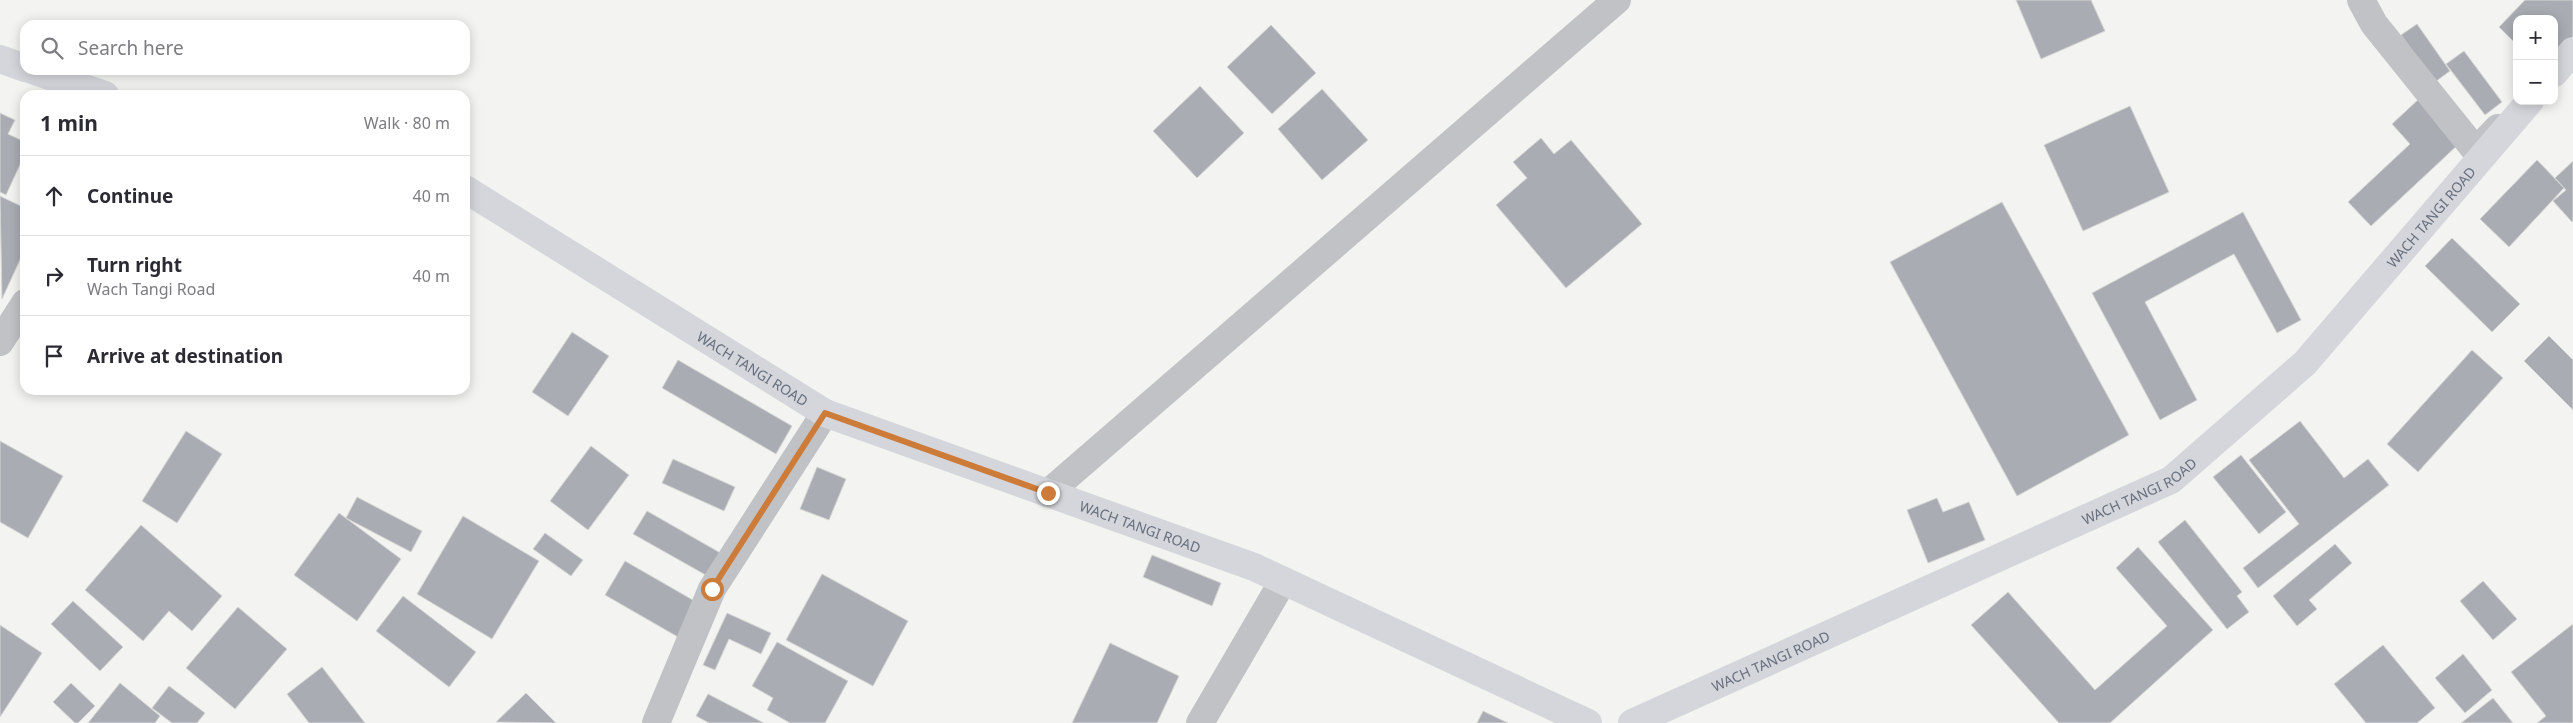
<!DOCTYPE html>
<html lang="en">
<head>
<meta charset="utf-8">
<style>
  :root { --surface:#fff; --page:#f7f7f7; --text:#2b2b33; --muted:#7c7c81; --line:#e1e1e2 }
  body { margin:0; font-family:"Noto Sans",sans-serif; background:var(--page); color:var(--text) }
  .controls { position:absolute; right:15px; top:15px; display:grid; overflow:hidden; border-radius:10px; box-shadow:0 2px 12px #0003 }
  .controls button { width:45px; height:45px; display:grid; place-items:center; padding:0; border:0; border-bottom:1px solid var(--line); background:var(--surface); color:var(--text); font:25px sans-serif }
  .stop { position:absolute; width:15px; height:15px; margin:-11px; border:4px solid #cc7b39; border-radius:50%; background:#fff }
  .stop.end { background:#cc7b39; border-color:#fff; box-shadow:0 1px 5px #0008 }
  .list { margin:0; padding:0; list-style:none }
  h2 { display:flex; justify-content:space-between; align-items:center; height:65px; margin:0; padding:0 20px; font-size:21px }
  h2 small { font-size:16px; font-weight:400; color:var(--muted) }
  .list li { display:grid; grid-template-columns:32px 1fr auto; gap:15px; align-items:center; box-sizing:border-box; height:80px; padding:0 20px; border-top:1px solid var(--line) }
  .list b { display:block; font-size:19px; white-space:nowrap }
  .list p { margin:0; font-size:16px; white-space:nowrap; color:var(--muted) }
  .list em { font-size:16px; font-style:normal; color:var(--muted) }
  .icon { flex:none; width:28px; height:28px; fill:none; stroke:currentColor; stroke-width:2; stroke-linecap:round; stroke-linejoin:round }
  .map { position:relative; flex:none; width:2573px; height:723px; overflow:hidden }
  .search { position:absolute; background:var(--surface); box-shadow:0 2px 12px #0003; left:20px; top:20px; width:450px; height:55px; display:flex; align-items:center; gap:12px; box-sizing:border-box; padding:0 18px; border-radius:15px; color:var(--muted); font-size:19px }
  .panel { position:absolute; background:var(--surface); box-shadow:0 2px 12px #0003; left:20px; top:90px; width:450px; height:305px; border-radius:15px }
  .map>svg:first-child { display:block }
  .building { fill:#a9adb3; stroke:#d5d5d3 }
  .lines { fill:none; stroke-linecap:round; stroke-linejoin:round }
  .minor { stroke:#c0c2c5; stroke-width:28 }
  .major { stroke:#d4d6db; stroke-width:28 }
  .route { stroke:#cc7b39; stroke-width:6 }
  .labels { text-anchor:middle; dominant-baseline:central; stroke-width:5; stroke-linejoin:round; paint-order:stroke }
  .street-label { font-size:14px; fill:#676f7e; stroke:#fff }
</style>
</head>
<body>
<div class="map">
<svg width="2573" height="723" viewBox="0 0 2573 723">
  <rect width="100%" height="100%" fill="#f3f4f1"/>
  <g class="building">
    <polygon points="2016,0 2091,0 2105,31 2041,59"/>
    <polygon points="2525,0 2573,0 2573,36 2554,55 2554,19 2517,19 2517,45 2499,27"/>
    <polygon points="2417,24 2450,71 2435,82 2401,35"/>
    <polygon points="1271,25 1316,73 1272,114 1227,67"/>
    <polygon points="2464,51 2502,102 2485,115 2446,64"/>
    <polygon points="1200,86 1244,133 1197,178 1153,131"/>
    <polygon points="1322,89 1368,140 1322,180 1278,129"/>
    <polygon points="2421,97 2462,141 2371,226 2348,202 2410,144 2392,124"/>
    <polygon points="2130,106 2169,192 2083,231 2044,145"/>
    <polygon points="0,113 15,120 8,134 25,142 25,154 6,195 0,192"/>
    <polygon points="1541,138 1554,154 1571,140 1642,224 1566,288 1496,205 1527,178 1513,162"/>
    <polygon points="2537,160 2564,188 2509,247 2480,219"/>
    <polygon points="2573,161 2573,221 2572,222 2553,201 2566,190 2555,178"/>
    <polygon points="0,196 25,208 25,249 2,299"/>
    <polygon points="2002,202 2129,435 2017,496 1890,262"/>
    <polygon points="2243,212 2301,320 2277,333 2234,254 2145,302 2197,400 2160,420 2092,293"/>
    <polygon points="2452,238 2520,304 2492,332 2425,266"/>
    <polygon points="572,332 609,356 568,416 532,392"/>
    <polygon points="2549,336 2573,360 2573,410 2524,361"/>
    <polygon points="2472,350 2503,378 2418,472 2387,444"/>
    <polygon points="678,360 792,426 776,454 662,388"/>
    <polygon points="2300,421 2344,478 2368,459 2389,485 2258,588 2243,568 2299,524 2249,460"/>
    <polygon points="186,431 222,454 177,523 142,501"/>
    <polygon points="0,441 63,476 28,538 0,522"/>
    <polygon points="591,446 629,475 588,530 550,501"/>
    <polygon points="2241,455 2286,512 2259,534 2213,477"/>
    <polygon points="673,459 735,487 724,511 662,483"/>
    <polygon points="817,467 846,479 829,520 800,509"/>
    <polygon points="357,497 422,531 411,552 346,518"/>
    <polygon points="1937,498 1943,512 1969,502 1985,540 1928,563 1907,510"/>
    <polygon points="647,511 724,555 711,578 633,534"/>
    <polygon points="339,513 401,559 357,621 294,575"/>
    <polygon points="463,516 539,561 492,639 417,594"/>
    <polygon points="2185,520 2242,592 2237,596 2249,612 2227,629 2158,542"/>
    <polygon points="141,525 222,596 192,631 169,611 143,641 85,590"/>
    <polygon points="545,533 583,560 571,576 533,549"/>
    <polygon points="2335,544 2352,563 2309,600 2317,609 2297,626 2273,596"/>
    <polygon points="2138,547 2213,630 2110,723 2059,723 1971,625 2008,592 2095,690 2167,626 2116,568"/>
    <polygon points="1152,555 1221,583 1212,606 1143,577"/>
    <polygon points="625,561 698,603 678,637 605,595"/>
    <polygon points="822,574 908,621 873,686 786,640"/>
    <polygon points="2483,581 2517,619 2493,640 2460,601"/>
    <polygon points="403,596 476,652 449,687 376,631"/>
    <polygon points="73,601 123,647 100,671 51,624"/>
    <polygon points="238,607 287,649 235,709 186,668"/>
    <polygon points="727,613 771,633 761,654 729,639 715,670 703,665"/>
    <polygon points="2573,624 2573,723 2537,723 2546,716 2511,672"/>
    <polygon points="0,625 42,653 0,717"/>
    <polygon points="777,642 848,681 825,723 790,723 767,710 773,698 752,686"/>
    <polygon points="1110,643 1179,676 1157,723 1072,723"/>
    <polygon points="2383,645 2435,708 2417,723 2366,723 2334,684"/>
    <polygon points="2463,654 2492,690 2465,713 2435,678"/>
    <polygon points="322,667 365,723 309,723 287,694"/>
    <polygon points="71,683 95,706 78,723 75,723 53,702"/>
    <polygon points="120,683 160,716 155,723 88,723"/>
    <polygon points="169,686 205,713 197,723 172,723 152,708"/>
    <polygon points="526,693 556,723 496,722"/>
    <polygon points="708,694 764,723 709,723 696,716"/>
    <polygon points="2493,698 2513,723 2461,723"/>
    <polygon points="1483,711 1508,723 1477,723"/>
  </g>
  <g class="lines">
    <g class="minor">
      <polyline points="2361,0 2374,24 2476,151 2498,128"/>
      <polyline points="0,342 25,303"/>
      <polyline points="1048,493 1617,0"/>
      <polyline points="656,723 712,589 825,413"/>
      <polyline points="1200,723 1283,581"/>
    </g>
    <g class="major">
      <polyline points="0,59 25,68"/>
      <polyline points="32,70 105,95"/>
      <polyline points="2554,73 2573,51"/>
      <path id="s1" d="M465 189 825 413 1254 567 1588 723"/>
      <path id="s2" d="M1632 723 2171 480 2305 363 2530 101"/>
    </g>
  </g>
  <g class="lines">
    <polyline class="route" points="712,589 825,413 1048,493"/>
  </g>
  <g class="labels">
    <g class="street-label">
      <text stroke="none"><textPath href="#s2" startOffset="962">WACH TANGI ROAD</textPath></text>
      <text stroke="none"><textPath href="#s1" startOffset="339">WACH TANGI ROAD</textPath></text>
      <text stroke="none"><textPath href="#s2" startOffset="558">WACH TANGI ROAD</textPath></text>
      <text stroke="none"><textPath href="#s1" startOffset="759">WACH TANGI ROAD</textPath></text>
      <text stroke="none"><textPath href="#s2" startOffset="152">WACH TANGI ROAD</textPath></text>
    </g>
  </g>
</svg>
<div class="controls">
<button>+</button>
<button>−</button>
</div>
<div class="stop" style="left:712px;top:589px"></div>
<div class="stop end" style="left:1048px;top:493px"></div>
<div class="search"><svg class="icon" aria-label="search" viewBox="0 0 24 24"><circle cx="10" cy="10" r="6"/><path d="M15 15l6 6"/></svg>Search here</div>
<section class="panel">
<h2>1 min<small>Walk · 80 m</small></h2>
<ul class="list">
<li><svg class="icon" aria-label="ahead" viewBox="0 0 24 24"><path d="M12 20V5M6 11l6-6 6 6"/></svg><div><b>Continue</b></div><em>40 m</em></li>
<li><svg class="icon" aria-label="right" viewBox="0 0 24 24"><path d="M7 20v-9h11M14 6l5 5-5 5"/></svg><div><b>Turn right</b><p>Wach Tangi Road</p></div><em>40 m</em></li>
<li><svg class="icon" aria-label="arrive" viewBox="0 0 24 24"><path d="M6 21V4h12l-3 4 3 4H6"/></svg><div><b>Arrive at destination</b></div></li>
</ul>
</section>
</div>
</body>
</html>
